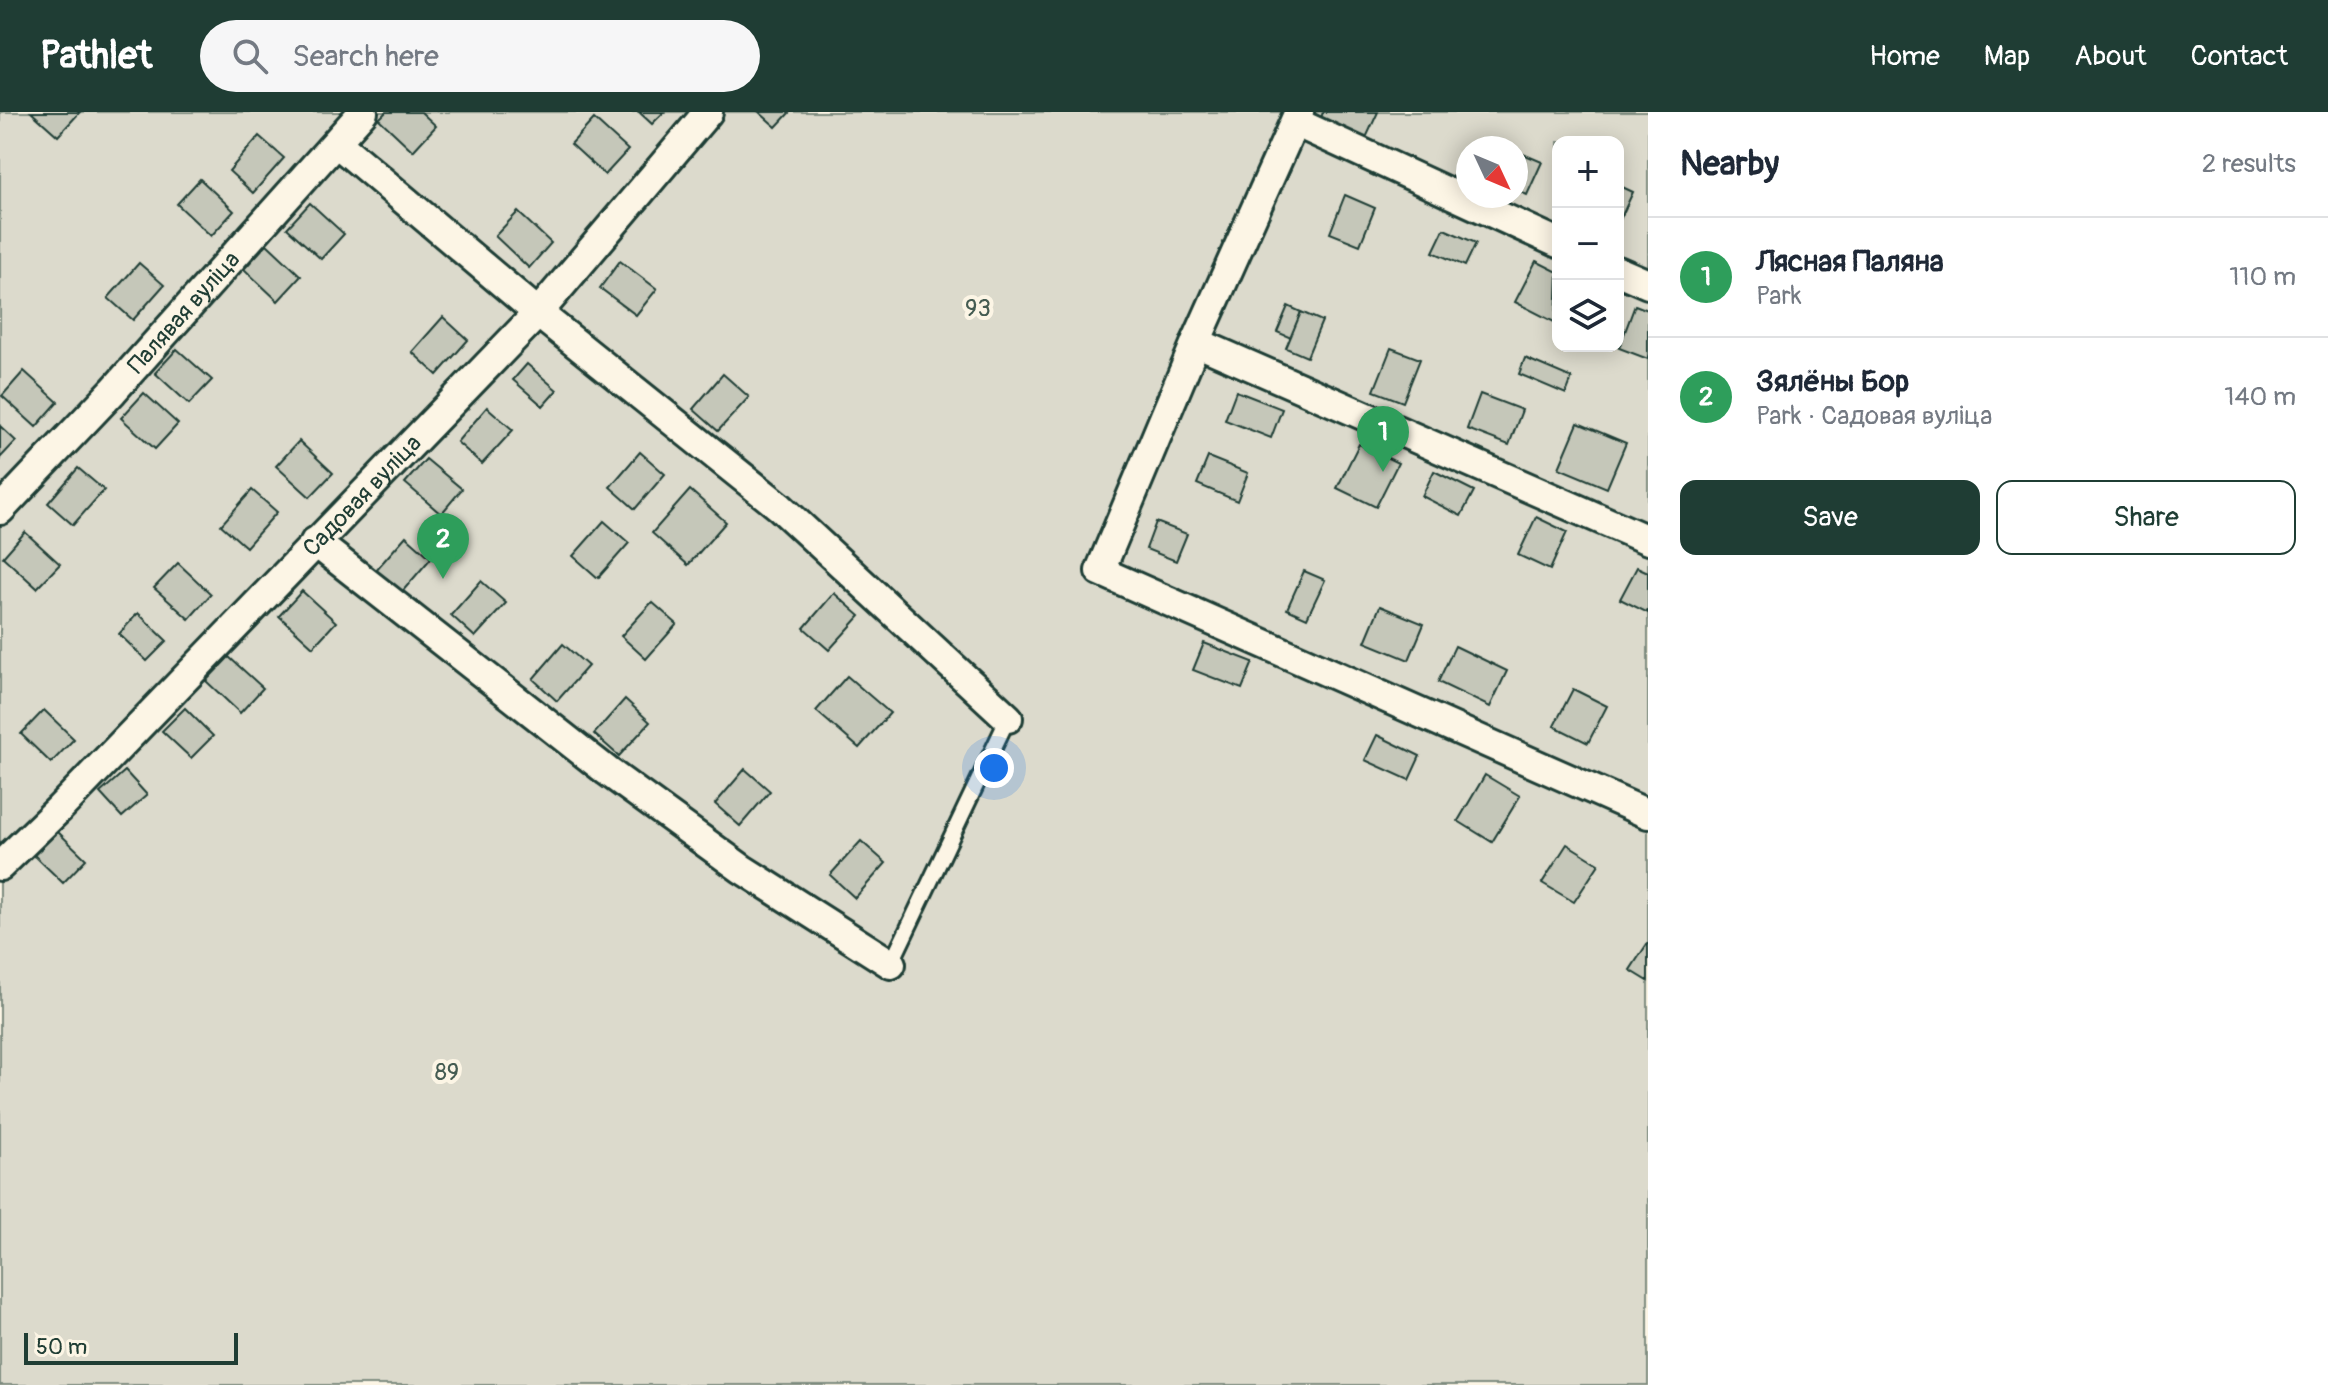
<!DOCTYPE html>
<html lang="en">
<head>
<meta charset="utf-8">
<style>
  :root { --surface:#fff; --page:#f6f6f7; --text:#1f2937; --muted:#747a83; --line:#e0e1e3; --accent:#1f3d34 }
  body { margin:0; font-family:Pangolin,sans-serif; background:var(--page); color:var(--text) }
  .controls { position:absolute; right:24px; top:24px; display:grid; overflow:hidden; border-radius:16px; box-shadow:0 4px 20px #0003 }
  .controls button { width:72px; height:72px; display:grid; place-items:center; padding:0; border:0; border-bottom:2px solid var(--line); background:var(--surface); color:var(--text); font:40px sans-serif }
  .compass { position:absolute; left:1456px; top:24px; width:72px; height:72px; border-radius:50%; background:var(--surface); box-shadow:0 4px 20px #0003; rotate:134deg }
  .scale { position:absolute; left:24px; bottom:20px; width:214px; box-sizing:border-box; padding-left:8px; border:4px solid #1f3d34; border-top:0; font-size:22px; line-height:28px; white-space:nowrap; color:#1f3d34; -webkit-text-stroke:6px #fcf5e5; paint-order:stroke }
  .you { position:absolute; left:994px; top:656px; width:28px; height:28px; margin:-20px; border:6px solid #fff; border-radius:50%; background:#1a73e8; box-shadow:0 0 0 12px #1a73e833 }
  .badge { display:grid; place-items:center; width:52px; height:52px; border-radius:50%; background:var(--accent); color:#fff; font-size:26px; font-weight:700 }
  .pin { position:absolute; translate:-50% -66px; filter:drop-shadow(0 2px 4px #0008) }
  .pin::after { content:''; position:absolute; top:42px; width:28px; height:24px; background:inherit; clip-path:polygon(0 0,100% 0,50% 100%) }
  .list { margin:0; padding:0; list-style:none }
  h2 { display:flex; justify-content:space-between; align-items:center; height:104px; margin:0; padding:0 32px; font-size:34px }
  h2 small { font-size:26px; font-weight:400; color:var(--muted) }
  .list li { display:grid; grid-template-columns:52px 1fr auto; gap:24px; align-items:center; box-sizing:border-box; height:120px; padding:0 32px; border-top:2px solid var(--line) }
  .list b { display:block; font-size:30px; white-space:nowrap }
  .list p { margin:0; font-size:26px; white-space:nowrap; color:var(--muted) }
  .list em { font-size:26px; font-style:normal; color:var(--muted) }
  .actions { display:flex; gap:16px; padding:24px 32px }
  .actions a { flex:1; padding:18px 0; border:2px solid var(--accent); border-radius:16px; text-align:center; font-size:28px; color:var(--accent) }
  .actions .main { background:var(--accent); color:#fff }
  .icon { flex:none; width:44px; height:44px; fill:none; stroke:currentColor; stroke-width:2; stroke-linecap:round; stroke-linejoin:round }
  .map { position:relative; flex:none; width:1648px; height:1273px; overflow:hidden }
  header { display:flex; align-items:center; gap:48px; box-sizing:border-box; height:112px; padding:0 40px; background:var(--accent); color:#fff }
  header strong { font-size:38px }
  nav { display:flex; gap:44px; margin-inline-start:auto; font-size:28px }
  .search { width:560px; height:72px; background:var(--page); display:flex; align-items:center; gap:20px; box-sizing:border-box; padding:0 28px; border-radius:44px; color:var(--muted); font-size:30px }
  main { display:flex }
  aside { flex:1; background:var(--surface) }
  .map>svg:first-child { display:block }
  .green { fill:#dcdacc; stroke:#7e8c80; stroke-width:2; fill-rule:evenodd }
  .building { fill:#c5c7b9; stroke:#1f3d34; stroke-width:2 }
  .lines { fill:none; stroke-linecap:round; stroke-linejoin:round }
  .lane-casing { stroke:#1f3d34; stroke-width:20 }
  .street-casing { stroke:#1f3d34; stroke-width:34 }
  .lane { stroke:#fcf5e5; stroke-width:14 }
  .street { stroke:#fcf5e5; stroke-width:28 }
  .labels { text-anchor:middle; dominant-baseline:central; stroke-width:8; stroke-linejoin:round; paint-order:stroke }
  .park-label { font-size:24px; fill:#455c52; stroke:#fcf5e5 }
  .street-label { font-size:24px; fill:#1f3d34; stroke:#fcf5e5 }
</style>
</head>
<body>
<header>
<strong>Pathlet</strong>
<div class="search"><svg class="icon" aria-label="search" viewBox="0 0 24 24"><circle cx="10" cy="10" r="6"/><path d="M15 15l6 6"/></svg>Search here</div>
<nav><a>Home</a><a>Map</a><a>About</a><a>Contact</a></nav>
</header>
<main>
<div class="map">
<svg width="1648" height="1273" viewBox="0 0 1648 1273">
  <rect width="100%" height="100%" fill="#fcf5e5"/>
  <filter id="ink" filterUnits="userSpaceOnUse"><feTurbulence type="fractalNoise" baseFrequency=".0125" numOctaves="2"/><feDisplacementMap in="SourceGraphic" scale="16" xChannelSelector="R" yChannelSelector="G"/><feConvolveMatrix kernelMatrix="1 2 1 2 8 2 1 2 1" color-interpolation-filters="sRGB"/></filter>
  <g filter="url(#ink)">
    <path class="green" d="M0 0H1648V1273H0ZM1558 30H1618V234H1558ZM1468 36H1516V84H1468Z"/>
    <g class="building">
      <polygon points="31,0 80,0 58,24"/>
      <polygon points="386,0 421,0 436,14 413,39 379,7"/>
      <polygon points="639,0 664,0 652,12"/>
      <polygon points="759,0 790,0 776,15"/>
      <polygon points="1323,0 1378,0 1366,26 1321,6"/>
      <polygon points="594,7 628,38 605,63 571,32"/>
      <polygon points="259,24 284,46 253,81 229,59"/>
      <polygon points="1516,39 1542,50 1527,83 1516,78"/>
      <polygon points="200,67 234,99 211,124 177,92"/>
      <polygon points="1618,73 1633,80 1618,112"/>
      <polygon points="1345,83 1375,96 1360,133 1330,121"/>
      <polygon points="310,91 344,122 321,147 287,116"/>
      <polygon points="518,100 551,131 529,156 495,124"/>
      <polygon points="1444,117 1476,131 1465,154 1433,140"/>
      <polygon points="267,132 301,164 278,189 244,157"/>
      <polygon points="620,149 657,177 636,203 600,176"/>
      <polygon points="1536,149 1558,160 1556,211 1515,190"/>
      <polygon points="139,151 164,173 133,208 108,186"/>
      <polygon points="1635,193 1648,198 1648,247 1619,236"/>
      <polygon points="1288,194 1301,200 1291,226 1277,220"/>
      <polygon points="1301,200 1322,209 1307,245 1286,236"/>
      <polygon points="443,205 468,228 437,263 412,240"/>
      <polygon points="1391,236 1420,247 1403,290 1374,279"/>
      <polygon points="177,237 212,268 189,292 155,261"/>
      <polygon points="1525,246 1572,266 1566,282 1519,262"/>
      <polygon points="527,252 557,278 543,294 513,268"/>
      <polygon points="24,259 58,290 36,315 2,284"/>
      <polygon points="723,262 749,285 718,319 693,297"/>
      <polygon points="1236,279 1282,297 1271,326 1225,308"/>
      <polygon points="144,281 178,312 155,337 121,306"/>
      <polygon points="1480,282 1522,298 1509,333 1467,317"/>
      <polygon points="487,295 513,318 482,352 457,330"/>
      <polygon points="1578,311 1626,331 1607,376 1559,356"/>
      <polygon points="0,314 16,329 0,346"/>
      <polygon points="299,329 333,361 310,385 276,354"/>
      <polygon points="1359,332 1398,351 1376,395 1337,376"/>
      <polygon points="640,340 665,362 635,397 610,375"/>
      <polygon points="1208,345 1248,361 1237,389 1197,372"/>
      <polygon points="426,347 462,377 441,402 405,371"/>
      <polygon points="78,356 104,378 73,413 48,391"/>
      <polygon points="1434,359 1474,379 1461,404 1422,384"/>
      <polygon points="252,378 277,400 246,435 221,413"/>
      <polygon points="690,378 726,410 688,453 652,421"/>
      <polygon points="1536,405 1567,420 1550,458 1518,443"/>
      <polygon points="604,409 629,431 598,466 573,444"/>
      <polygon points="1156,410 1187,422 1176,449 1146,437"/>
      <polygon points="25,420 60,452 37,476 3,445"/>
      <polygon points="406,424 431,446 401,481 375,459"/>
      <polygon points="178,451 211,482 189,507 154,476"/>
      <polygon points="1637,455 1648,460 1648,501 1620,487"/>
      <polygon points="1304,459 1325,468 1307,506 1287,497"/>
      <polygon points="481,469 506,491 475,525 451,503"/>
      <polygon points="302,479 336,510 313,535 279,504"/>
      <polygon points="834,481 860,504 829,538 804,516"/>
      <polygon points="652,490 677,512 646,547 621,524"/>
      <polygon points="1380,494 1424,512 1409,548 1365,530"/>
      <polygon points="138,501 167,529 147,549 119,522"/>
      <polygon points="1204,531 1253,550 1242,577 1193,558"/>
      <polygon points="563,532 588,554 557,589 533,567"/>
      <polygon points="1455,534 1507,559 1490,595 1438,570"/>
      <polygon points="229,545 263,576 240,601 206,569"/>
      <polygon points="847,564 890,601 859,636 816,599"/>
      <polygon points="1573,577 1607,594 1588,631 1554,614"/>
      <polygon points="625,587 650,610 619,644 594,622"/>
      <polygon points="185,596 213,624 191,646 162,619"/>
      <polygon points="44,598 74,627 51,651 21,622"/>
      <polygon points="1377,623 1420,644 1409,668 1365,648"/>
      <polygon points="745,657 770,679 740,714 715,692"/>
      <polygon points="125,659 147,683 122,705 100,681"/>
      <polygon points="1485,663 1520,684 1492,730 1458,709"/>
      <polygon points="57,719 86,747 63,771 34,743"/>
      <polygon points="861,729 886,751 855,786 830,763"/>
      <polygon points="1567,732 1599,752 1574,790 1542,771"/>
      <polygon points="1647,832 1648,832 1648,869 1630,858"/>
    </g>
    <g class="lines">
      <g class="lane-casing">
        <polyline id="lane" points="891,852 1008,606"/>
      </g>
      <g class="street-casing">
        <g id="street">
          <polyline points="1299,0 1196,230 1100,459 1648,702"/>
          <polyline points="1295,10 1558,131"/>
          <polyline points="337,31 538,201 780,395 1008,606"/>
          <polyline points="1618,159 1648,172"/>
          <polyline points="1196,230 1648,428"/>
          <path id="s1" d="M0 398 113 279 363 0"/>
          <polyline points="315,430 607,659 742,757 891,852"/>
          <path id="s2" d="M0 754 60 696 538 201 708 0"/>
        </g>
      </g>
      <use href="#lane" class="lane"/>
      <use href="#street" class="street"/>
    </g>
  </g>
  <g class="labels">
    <g class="park-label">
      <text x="978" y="196">93</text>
      <text x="447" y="960">89</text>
    </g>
    <g class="street-label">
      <text stroke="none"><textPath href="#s1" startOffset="270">Палявая вуліца</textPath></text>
      <text stroke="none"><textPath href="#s2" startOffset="518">Садовая вуліца</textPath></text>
    </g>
  </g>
</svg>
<div class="controls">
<button>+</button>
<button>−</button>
<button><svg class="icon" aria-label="layers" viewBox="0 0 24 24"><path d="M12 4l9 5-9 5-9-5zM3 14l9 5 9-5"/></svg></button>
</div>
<svg class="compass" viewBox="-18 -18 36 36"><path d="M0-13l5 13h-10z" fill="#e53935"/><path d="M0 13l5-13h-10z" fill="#747a83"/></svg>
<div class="scale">50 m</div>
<div class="you"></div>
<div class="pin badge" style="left:1383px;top:360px;background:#2e9e5b">1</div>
<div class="pin badge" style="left:443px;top:467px;background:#2e9e5b">2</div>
</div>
<aside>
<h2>Nearby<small>2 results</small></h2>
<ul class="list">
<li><span class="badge" style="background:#2e9e5b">1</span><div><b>Лясная Паляна</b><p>Park</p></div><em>110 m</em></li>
<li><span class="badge" style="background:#2e9e5b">2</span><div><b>Зялёны Бор</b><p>Park · Садовая вуліца</p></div><em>140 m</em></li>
</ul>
<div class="actions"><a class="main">Save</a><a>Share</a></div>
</aside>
</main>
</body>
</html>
